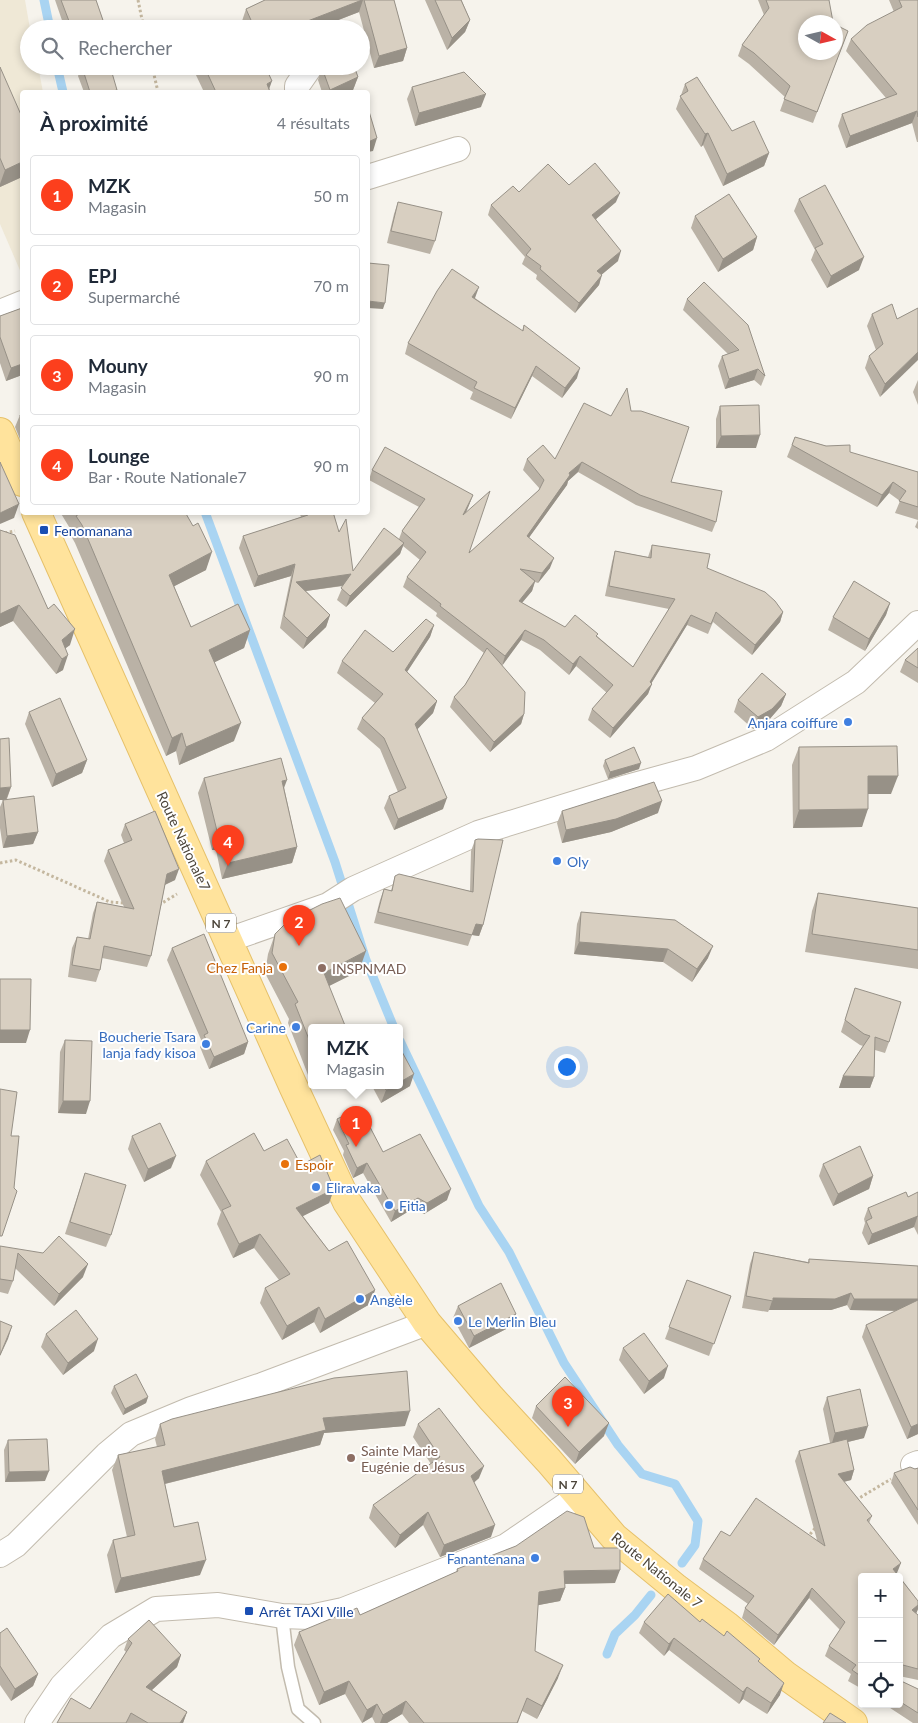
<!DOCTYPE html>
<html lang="fr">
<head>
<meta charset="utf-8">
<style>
  :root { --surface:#fff; --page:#f6f6f7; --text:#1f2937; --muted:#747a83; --line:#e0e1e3; --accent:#fc3f1d }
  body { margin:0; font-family:Lato,sans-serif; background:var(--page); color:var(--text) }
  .controls { position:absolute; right:15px; bottom:15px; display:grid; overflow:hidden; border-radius:5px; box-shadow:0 2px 8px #0003 }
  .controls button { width:45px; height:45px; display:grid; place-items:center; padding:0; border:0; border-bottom:1px solid var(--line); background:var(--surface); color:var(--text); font:25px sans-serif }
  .compass { position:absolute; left:798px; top:15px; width:45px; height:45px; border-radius:50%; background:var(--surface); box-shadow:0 2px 8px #0003; rotate:98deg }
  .you { position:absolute; left:566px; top:1066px; width:18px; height:18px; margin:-12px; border:4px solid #fff; border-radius:50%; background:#1a73e8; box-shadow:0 0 0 8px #1a73e833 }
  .badge { display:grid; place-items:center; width:32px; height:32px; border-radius:50%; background:var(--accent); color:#fff; font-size:16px; font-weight:700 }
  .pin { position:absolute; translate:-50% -41px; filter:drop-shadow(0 1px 2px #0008) }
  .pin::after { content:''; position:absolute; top:26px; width:18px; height:15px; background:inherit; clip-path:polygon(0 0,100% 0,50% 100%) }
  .popup { position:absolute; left:308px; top:1024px; width:95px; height:65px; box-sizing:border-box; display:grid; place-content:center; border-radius:5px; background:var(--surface); filter:drop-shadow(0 1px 4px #0005); font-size:16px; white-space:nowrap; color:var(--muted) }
  .popup b { font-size:19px; color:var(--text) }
  .popup::after { content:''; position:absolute; left:50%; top:100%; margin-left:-10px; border:10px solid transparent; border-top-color:var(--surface) }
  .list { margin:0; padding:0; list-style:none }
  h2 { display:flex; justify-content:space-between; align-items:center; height:65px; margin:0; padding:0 20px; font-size:21px }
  h2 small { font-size:16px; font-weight:400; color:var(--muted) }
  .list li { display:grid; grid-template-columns:32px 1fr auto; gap:15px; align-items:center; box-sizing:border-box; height:80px; margin:0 10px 10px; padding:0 10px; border:1px solid var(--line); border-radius:5px }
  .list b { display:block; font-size:19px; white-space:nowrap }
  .list p { margin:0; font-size:16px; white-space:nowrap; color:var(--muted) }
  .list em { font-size:16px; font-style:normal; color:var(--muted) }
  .icon { flex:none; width:28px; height:28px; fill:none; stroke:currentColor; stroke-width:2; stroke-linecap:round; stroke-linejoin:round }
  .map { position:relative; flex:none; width:918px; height:1723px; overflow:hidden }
  .search { position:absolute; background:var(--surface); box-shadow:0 2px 8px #0003; left:20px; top:20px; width:350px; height:55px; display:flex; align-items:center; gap:12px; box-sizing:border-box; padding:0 18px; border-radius:28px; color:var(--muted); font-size:19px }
  .panel { position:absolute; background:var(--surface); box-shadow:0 2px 8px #0003; left:20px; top:90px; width:350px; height:425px; border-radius:5px }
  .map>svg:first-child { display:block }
  .education { fill:#efe8d6 }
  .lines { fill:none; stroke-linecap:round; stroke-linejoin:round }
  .stream { stroke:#a9d4f2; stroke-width:9 }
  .service-casing { stroke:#c2bbae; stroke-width:15 }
  .minor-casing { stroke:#c2bbae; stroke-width:26 }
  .primary-casing { stroke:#e6c16a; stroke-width:30 }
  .path { stroke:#c4b79f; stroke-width:3; stroke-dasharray:2.5 2.5; stroke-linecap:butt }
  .service { stroke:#fff; stroke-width:12 }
  .minor { stroke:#fff; stroke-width:24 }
  .primary { stroke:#ffe39c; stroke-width:28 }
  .wall { fill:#bab2a6 }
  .shaded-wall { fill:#979187 }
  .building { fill:#d8cfc1; stroke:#979187 }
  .transit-dot { fill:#1a4fb4; stroke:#fff; stroke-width:2 }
  .shop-dot { fill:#3f7fe0; stroke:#fff; stroke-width:2 }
  .food-dot { fill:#e8710a; stroke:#fff; stroke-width:2 }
  .education-dot { fill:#8d6e63; stroke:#fff; stroke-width:2 }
  .labels { text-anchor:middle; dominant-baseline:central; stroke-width:4; stroke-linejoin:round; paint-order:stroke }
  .shield { fill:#fff; stroke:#817c74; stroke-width:1 }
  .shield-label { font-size:12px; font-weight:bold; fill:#4b4439 }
  .transit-label { font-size:14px; fill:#164399; stroke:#fff; text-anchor:start }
  .shop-label { font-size:14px; fill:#366cbe; stroke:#fff; text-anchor:start }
  .street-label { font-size:14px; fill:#4b4439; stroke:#fff }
  .food-label { font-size:14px; fill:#c56008; stroke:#fff; text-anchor:end }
  .education-label { font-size:14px; fill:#785e54; stroke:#fff; text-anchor:start }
</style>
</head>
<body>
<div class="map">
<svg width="918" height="1723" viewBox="0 0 918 1723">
  <rect width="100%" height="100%" fill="#f6f3ec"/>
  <polygon class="education" points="0,0 25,0 30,29 29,29 29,66 38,66 43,92 22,92 22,275 0,224"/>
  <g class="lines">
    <g class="stream">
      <polyline points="44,0 50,29"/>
      <polyline points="57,66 63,92"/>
      <polyline points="205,512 335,862 366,960 394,1028"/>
      <polyline points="400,1041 479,1206 509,1252 564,1363 618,1445 642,1474 675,1484 698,1521 695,1545 682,1563"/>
      <polyline points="607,1654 615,1634 635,1615 651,1595"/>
    </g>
    <g class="service-casing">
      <polyline id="service" points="282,1616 288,1667 298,1709 314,1723"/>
    </g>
    <g class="minor-casing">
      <g id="minor">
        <polyline points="297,92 297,86 311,66"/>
        <polyline points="368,177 458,149"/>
        <polyline points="0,312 22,303"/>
        <polyline points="228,940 328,905 353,889 478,833 627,787 696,768 766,739 856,682 918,623"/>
        <polyline points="913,1465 918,1463"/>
        <polyline points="0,1555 16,1545 107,1454 131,1434 191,1409 262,1385 427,1323"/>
        <polyline points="37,1723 62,1686 111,1636 156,1609 218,1605 282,1616 310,1617 343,1610 506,1546 579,1496"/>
      </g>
    </g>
    <g class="primary-casing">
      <g id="primary">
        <polyline points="0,432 22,482"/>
        <polyline points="36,512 294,1088 347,1202 427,1323 491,1398 549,1461 614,1537 676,1588 727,1626 785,1675 853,1723"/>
      </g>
    </g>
    <g class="path">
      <polyline points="138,0 144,29"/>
      <polyline points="152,66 158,92"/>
      <polyline points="0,534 15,531"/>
      <polyline points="0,863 16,860 110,902 125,903"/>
      <polyline points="159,905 177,894"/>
      <polyline points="856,1500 891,1479"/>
      <polyline points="807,1538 816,1527"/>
    </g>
    <use href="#service" class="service"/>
    <use href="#minor" class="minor"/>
    <use href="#primary" class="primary"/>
  </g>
  <g class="wall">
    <polygon points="55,0 96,0 106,29 65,29"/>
    <polygon points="265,0 394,0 407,48 403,61 374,68 359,12 315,29 245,29 242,21 246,9"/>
    <polygon points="425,0 462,0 462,1 470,20 465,32 447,50"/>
    <polygon points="758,0 829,0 806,22 848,31 813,123 780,111 785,97 749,64 738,56 742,45 764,15"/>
    <polygon points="889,0 918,0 918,142 917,142 912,123 846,148 838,126 842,114 886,98 846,51 851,39 894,12"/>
    <polygon points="79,66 110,66 116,92 84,92 78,76 80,71"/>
    <polygon points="197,66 265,66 270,92 204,92 195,73"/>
    <polygon points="0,67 22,177 0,187"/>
    <polygon points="322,68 358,77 353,90 347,92 322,92 318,80"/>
    <polygon points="685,84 732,131 769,153 764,166 723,186 703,145 701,147 676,109"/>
    <polygon points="412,87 481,107 415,126 407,99"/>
    <polygon points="569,185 616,202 596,219 618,261 601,275 599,285 575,313 536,279 537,275 522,264 525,257 488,215 491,205 519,192"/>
    <polygon points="799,199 859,270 827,288 811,260 815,250 794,211"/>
    <polygon points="398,202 435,241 430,254 387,243 394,214"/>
    <polygon points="695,216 757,237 753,250 718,272 691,228"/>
    <polygon points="475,298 522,331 524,325 577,378 562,398 532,376 511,419 470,399 473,392 405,354 408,343"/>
    <polygon points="687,299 765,376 761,386 754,380 725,389 718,366 722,356 728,354 683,310"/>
    <polygon points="22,308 22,375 6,381 0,363 0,316"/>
    <polygon points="918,308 880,397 865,368 869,356 876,350 867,326 872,314 897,319"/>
    <polygon points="918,380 918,405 913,392"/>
    <polygon points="720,406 756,448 716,448 716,419"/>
    <polygon points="631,411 671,482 716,522 712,532 636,505 578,472 568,481 567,485 529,537 550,568 538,583 535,582 532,591 522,603 565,627 597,636 633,667 669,609 605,596 612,562 615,551 648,557 652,545 707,568 783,612 780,622 752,655 713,622 708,634 687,625 651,684 648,694 610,738 588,720 592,709 607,693 576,666 569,675 540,650 521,640 502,665 524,714 521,724 490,752 450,707 454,697 465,685 484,653 436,616 437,613 403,587 407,577 420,560 403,546 400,554 346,607 337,600 343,586 306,591 330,615 326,627 303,649 280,628 291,576 254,587 239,548 243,536 301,517 299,512 333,512 339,532 353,571 399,539 402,531 419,507 369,480 372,470 473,495 466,513 469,553 540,489 523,470 527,459 555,459 611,416"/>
    <polygon points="22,414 22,444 15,427 20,415"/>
    <polygon points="795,437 918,472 918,520 895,513 900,501 889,493 877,507 787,457"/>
    <polygon points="60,512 185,512 206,570 174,586 191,627 250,630 244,648 214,662 234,741 179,765 176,751 166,756 75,543 70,534 71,530"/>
    <polygon points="918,520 918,529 915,527"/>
    <polygon points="0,530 70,645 65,648 63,670 56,674 13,621 0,627"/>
    <polygon points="890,603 886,615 865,651 828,630 833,617"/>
    <polygon points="434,625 430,637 407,672 437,701 433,713 417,729 443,809 394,830 384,808 389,796 398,792 380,749 357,729 362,718 375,703 337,673 342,661 393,652"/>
    <polygon points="918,648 918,683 900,672 905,660"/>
    <polygon points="786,694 781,706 768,721 753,729 734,712 738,700"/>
    <polygon points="29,712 87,760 82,773 52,787 25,724"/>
    <polygon points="799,747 891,794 868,794 862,827 793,828 792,765"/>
    <polygon points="605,760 639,769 608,779 603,766"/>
    <polygon points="204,778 284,787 297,847 292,863 222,879 216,850 212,850 198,793"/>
    <polygon points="11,787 7,799 38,832 33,844 3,848 0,828 0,807 3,800"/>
    <polygon points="562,811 658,813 611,832 562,843 557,823"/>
    <polygon points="125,824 175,880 165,885 151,956 147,967 102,958 100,970 96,982 68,977 72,948 77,937 88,939 93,913 97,902 124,907 104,861 108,850 124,843 121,835"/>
    <polygon points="475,840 483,925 479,936 472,935 468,946 374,923 380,900 384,889 391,891 395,876 470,891 471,851"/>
    <polygon points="818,893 918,908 918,969 805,952 812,911"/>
    <polygon points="581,912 708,958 692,982 663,962 574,954 577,924"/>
    <polygon points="275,934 359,971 329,986 312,1028 312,1073 308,1075 288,1023 289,1019 265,973 268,954"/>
    <polygon points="172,948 248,1042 244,1054 209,1069 200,1047 202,1042 167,960"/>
    <polygon points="855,988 889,1042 885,1053 875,1050 874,1077 870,1088 839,1088 843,1076 863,1046 860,1045 841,1032"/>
    <polygon points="65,1040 86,1114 58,1113 60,1052"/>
    <polygon points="372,1086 410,1086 381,1103"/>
    <polygon points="337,1119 383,1152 447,1200 424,1214 414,1208 391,1222 363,1173 353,1178 343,1155 344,1151 333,1130"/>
    <polygon points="132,1136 171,1168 144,1182 128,1149"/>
    <polygon points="264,1151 301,1165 334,1189 329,1203 303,1216 329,1251 375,1290 370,1304 320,1333 314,1322 282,1340 260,1303 265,1288 279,1280 254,1248 233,1258 217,1224 221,1212 200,1175 206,1161"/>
    <polygon points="823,1164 873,1176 869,1189 833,1206 819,1176"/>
    <polygon points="85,1173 111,1235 106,1247 65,1234"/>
    <polygon points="918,1192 918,1235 914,1227 868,1245 862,1233 865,1223 864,1219 868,1208 908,1197"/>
    <polygon points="0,1246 83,1277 54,1306 15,1268 13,1281 8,1294 0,1292"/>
    <polygon points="754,1252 808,1262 809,1259 918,1266 918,1434 907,1439 862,1337 866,1325 896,1311 850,1310 847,1305 831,1310 769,1310 768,1312 742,1308 750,1264"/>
    <polygon points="687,1280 731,1296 709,1356 665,1339"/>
    <polygon points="458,1306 516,1314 512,1326 469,1348 453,1318"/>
    <polygon points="46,1334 94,1351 63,1375 41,1347"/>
    <polygon points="623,1348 664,1378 644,1394 619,1360"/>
    <polygon points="114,1386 148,1397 146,1403 123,1415 111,1393"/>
    <polygon points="827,1397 864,1438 848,1442 854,1470 851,1480 844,1482 872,1516 869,1523 897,1573 918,1601 918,1609 916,1613 918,1615 918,1680 899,1676 899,1577 862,1577 862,1689 848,1681 851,1674 825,1656 829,1646 840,1630 809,1598 774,1645 742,1618 745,1608 748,1604 699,1569 703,1559 730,1536 817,1540 795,1461 799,1451 830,1443 823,1409"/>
    <polygon points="536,1406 604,1436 575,1464 532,1418"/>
    <polygon points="160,1424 405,1426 324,1433 320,1445 165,1484 174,1527 200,1575 115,1593 107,1555 113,1540 127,1537 112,1470 118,1455 157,1447 155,1439"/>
    <polygon points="418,1424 479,1478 474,1482 491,1537 440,1557 423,1525 395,1548 369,1518 373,1505 431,1464 413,1437"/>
    <polygon points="8,1440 45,1481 5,1482 4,1450"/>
    <polygon points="918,1468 918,1525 891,1483 894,1473"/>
    <polygon points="594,1548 615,1583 565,1584 565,1588 560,1601 538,1605 535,1651 558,1678 537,1719 522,1711 518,1723 409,1723 402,1714 387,1723 375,1723 372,1717 362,1723 345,1694 319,1705 294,1645 299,1632 360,1615 456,1572 457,1569"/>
    <polygon points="644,1622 700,1622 759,1662 780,1695 767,1714 743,1699 739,1704 669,1650 664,1656 639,1633"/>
    <polygon points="0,1633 38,1674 33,1686 11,1701 0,1685"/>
    <polygon points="128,1639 181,1655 177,1667 152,1690 187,1712 183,1723 57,1723 90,1709 126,1652 124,1650"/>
    <polygon points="899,1680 918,1689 918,1723 913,1723 884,1704 899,1704"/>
  </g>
  <g class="shaded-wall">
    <polygon points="362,0 363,0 359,12 315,29 287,29"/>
    <polygon points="470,20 465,32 447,50 452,38"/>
    <polygon points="407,48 403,61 374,68 379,56"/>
    <polygon points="358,77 353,90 347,92 329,92 330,90"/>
    <polygon points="272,81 268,92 267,84"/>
    <polygon points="486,94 481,107 415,126 419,113"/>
    <polygon points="917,111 912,123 846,148 850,136"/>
    <polygon points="708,133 703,145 701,147 705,134"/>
    <polygon points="377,138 373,151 368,152 368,142"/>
    <polygon points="769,153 764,166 723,186 727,174"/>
    <polygon points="22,162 22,177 0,187 0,184 5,170"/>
    <polygon points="620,193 616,202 589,225 592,215"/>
    <polygon points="757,237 753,250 718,272 723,259"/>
    <polygon points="621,251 618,261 594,281 597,271"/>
    <polygon points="864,257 859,270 827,288 831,276"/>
    <polygon points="602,275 599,285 575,313 579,303"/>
    <polygon points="479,287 475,298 469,307 472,297"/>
    <polygon points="368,301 385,303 383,309 368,308"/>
    <polygon points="918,352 918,360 880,397 885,384"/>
    <polygon points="22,364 22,375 6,381 11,368"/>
    <polygon points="536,366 532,376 511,419 515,408"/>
    <polygon points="580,368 577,378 562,398 565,388"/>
    <polygon points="758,369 754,380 725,389 729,379"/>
    <polygon points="760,435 756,448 716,448 721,436"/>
    <polygon points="582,462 578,472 568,481 567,485 523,546 527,536 569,473"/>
    <polygon points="893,482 889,493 877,507 882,495"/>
    <polygon points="473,495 469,505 460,525 463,515"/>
    <polygon points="19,504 14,518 0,524 0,513"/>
    <polygon points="404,543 400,554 346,607 350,596"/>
    <polygon points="212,552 206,570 163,592 169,575"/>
    <polygon points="554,558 550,568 538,583 542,573"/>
    <polygon points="295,564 291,576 254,587 258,576"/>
    <polygon points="351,574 347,585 292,593 296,582"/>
    <polygon points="535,581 532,591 515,611 519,601"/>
    <polygon points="890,603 886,615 865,651 869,639"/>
    <polygon points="19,605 13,621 0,627 0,614"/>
    <polygon points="783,612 780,622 752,655 755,645"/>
    <polygon points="330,615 326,627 303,649 307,638"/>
    <polygon points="691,615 687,625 649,687 652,684 648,694 610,738 613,728 650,682"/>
    <polygon points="434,625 430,637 401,681 405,670"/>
    <polygon points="75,629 70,645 58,654 62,640"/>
    <polygon points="250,630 244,648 203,668 209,650"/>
    <polygon points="525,630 521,640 502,666 505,656"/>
    <polygon points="68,655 63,670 56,674 62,659"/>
    <polygon points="580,656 576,666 569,675 573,664"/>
    <polygon points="786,694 781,706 768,721 753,729 758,717"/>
    <polygon points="437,701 433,713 411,736 415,724"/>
    <polygon points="524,714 521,724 490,752 494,742"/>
    <polygon points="241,723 234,741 179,765 186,747"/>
    <polygon points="182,733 176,751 166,756 172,738"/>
    <polygon points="87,760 82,773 52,787 56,774"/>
    <polygon points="641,763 639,769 608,779 610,772"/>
    <polygon points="868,776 898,776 891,794 862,794"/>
    <polygon points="287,780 281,796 282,781"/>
    <polygon points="11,787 6,800 0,800 0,788"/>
    <polygon points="447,798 443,809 394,830 398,819"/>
    <polygon points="662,801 658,813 611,832 562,843 566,830"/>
    <polygon points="868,809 862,827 793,828 799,810"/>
    <polygon points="38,832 33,844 3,848 7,836"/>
    <polygon points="221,834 216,850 212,850 218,835"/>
    <polygon points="297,847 292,863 222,879 228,863"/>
    <polygon points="179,869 175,880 162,886 167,874"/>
    <polygon points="476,924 483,925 479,936 472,935"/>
    <polygon points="579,942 668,949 663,962 574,954"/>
    <polygon points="713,946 708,958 692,982 697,969"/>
    <polygon points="366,951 359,971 317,992 324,973"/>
    <polygon points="0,1030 30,1030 26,1043 0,1043"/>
    <polygon points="248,1042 244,1054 209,1069 214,1057"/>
    <polygon points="312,1064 312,1073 308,1075"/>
    <polygon points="414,1074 410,1086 381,1103 386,1090 394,1086 400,1086 400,1082"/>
    <polygon points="843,1076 874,1077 870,1088 839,1088"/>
    <polygon points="63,1101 90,1101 86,1114 58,1113"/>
    <polygon points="176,1156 171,1168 144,1182 148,1169"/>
    <polygon points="367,1163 363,1173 353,1178 357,1168"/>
    <polygon points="873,1176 869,1189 833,1206 838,1194"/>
    <polygon points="334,1189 329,1203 291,1222 296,1208"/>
    <polygon points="451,1189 447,1200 424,1214 427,1203"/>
    <polygon points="418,1198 414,1208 391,1222 395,1211"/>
    <polygon points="918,1215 914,1227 868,1245 872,1234"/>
    <polygon points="260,1234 254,1248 233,1258 239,1244"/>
    <polygon points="88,1264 83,1277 54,1306 59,1294"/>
    <polygon points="375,1290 370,1304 320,1333 325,1319"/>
    <polygon points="851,1293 847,1305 831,1310 769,1310 773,1298"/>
    <polygon points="854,1299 918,1299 918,1304 915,1311 850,1310"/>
    <polygon points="319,1307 314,1322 282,1340 287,1326"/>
    <polygon points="516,1314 512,1326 469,1348 474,1336"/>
    <polygon points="12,1326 8,1339 0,1356 0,1355"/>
    <polygon points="98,1339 94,1351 63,1375 68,1363"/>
    <polygon points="668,1366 664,1378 644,1394 649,1381"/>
    <polygon points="148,1397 146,1403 123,1415 125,1409"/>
    <polygon points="410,1411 405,1426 324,1433 320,1445 156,1486 162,1471 323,1418"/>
    <polygon points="609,1423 604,1436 575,1464 579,1452"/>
    <polygon points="918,1424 918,1434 907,1439 911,1427"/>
    <polygon points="868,1426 864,1438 831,1446 835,1433"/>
    <polygon points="484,1466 479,1478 467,1489 471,1476"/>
    <polygon points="854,1470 851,1480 834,1484 838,1474"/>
    <polygon points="49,1471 45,1481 5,1482 9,1472"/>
    <polygon points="428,1512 423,1525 395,1548 400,1535"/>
    <polygon points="495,1525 491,1537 440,1557 444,1545"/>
    <polygon points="206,1560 200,1575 115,1593 121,1578"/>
    <polygon points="901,1563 897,1573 892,1577 893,1569"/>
    <polygon points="620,1570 615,1583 559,1584 564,1571"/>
    <polygon points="565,1588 560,1601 534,1606 539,1592"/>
    <polygon points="812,1588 809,1598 774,1645 778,1635"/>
    <polygon points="918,1605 918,1609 916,1614 912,1610"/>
    <polygon points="674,1638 669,1650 664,1656 669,1644"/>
    <polygon points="181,1655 177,1667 142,1699 146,1687"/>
    <polygon points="563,1665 558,1678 537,1719 542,1706"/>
    <polygon points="38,1674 33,1686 11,1701 15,1689"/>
    <polygon points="349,1681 345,1694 319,1705 324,1692"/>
    <polygon points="784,1683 780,1695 767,1714 771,1703"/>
    <polygon points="747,1687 743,1699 739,1704 743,1692"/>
    <polygon points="406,1701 402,1714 387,1723 380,1723 383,1715"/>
    <polygon points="377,1704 372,1717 362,1723 367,1710"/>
    <polygon points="187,1712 183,1723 180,1723"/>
  </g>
  <g class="building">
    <polygon points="61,0 96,0 106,29 72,29"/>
    <polygon points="265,0 362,0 287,29 255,29 246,9"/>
    <polygon points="364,0 394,0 407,48 379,56"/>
    <polygon points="435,0 461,0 470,20 452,38"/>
    <polygon points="766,0 829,0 833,22 806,22 806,52 836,52 836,25 848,31 817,112 784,99 790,86 754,53 742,45 769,8"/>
    <polygon points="899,0 918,0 918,117 917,111 850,136 842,114 897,94 851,39 867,25 902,7"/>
    <polygon points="83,66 110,66 117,90 109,92 90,92 82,67"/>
    <polygon points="204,66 265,66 272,81 267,84 270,92 216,92"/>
    <polygon points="323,66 354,66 358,77 330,90 322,68"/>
    <polygon points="0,67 22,117 22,162 5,170 0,158"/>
    <polygon points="464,72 486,94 419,113 412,87"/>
    <polygon points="697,77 732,131 754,121 769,153 727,174 708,133 705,134 680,96 688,91 685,84"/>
    <polygon points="368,108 377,138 368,142"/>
    <polygon points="595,163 620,193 592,215 621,251 597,271 602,275 579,303 540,269 541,266 526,255 531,249 491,205 513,186 519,192 548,164 569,185"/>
    <polygon points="825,185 864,257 831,276 815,248 823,244 799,199"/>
    <polygon points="729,194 757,237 723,259 695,216"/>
    <polygon points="398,202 442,212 435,241 391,231"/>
    <polygon points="368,263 389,265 385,303 368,301"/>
    <polygon points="452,269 479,287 472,297 523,331 524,325 580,368 565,388 536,366 515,408 474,388 477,382 408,343 437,291"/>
    <polygon points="704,282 748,325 765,376 758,369 729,379 722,356 739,350 687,299"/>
    <polygon points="892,304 897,319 918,308 918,352 885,384 869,356 883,344 872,314"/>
    <polygon points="22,308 22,364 11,368 0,337 0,316"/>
    <polygon points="627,388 631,411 641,411 689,427 671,482 722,491 716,522 640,495 582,462 569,473 570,475 527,536 554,558 542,573 520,569 535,581 519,601 565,627 575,615 598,634 596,636 633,667 675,599 609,586 615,551 651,558 652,545 710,554 707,568 765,592 775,601 783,612 755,645 716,612 711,624 691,615 650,682 652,684 613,728 592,709 613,685 580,656 573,664 544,640 525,630 505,656 440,606 441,604 407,577 426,552 402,531 425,499 372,470 385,447 473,495 463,515 490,491 469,553 539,490 544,480 527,459 543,445 555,459 584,403 611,416"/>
    <polygon points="759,405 760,435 721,436 720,406"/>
    <polygon points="22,414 22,422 20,415"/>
    <polygon points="795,437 826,446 850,445 850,452 918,472 918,507 899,501 906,491 893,482 882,495 792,445"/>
    <polygon points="0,462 19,504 0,513"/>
    <polygon points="78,512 185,512 193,526 198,523 212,552 169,575 191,627 238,604 250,630 209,650 241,723 186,747 182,733 172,738 82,525 76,516 79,514"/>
    <polygon points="307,512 333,512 339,532 346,519 353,571 384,528 404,543 350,596 341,588 351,574 296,582 330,615 307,638 284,616 295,564 258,576 243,536 308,515"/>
    <polygon points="0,530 15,535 48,609 54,604 75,629 62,640 68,655 62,659 19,605 0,614"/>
    <polygon points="854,581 890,603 869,639 833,617"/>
    <polygon points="426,619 434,625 405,670 437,701 415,724 447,798 398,819 389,796 406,788 384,738 362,718 383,694 342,661 365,630 393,652"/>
    <polygon points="487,648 525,692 524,714 494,742 454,697 465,685"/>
    <polygon points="918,648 918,668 905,660"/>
    <polygon points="762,673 786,694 772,709 758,717 738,700"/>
    <polygon points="60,698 87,760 56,774 29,712"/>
    <polygon points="9,738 11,787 0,788 0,739"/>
    <polygon points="897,746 898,776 868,776 868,809 799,810 799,747"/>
    <polygon points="634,747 641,763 610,772 605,760"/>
    <polygon points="281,758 287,780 282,781 297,847 228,863 221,834 218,835 204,778"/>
    <polygon points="654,782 662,801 616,819 566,830 562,811"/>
    <polygon points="34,796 38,832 7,836 3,800"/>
    <polygon points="155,811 179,869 167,874 151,956 104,946 100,970 72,965 77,937 90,939 97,902 134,909 108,850 132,840 125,824"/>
    <polygon points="478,839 503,840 483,925 476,924 472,935 378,912 384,889 392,891 395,876 399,874 473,892 475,840"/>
    <polygon points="818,893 918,908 918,950 812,934"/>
    <polygon points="340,898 366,951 324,973 346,1028 312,1028 312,1047 295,1004 298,1002 272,953 275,934 288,921 322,904"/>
    <polygon points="581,912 675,920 713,946 697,969 668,949 579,942"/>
    <polygon points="204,934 248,1042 214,1057 204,1035 208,1033 172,948"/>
    <polygon points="0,979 31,979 30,1030 0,1030"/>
    <polygon points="855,988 901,1002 889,1042 875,1037 874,1077 843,1076 870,1036 864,1034 845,1020"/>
    <polygon points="65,1040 92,1041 90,1101 63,1101"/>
    <polygon points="400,1048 414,1074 400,1082"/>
    <polygon points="383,1086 394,1086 386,1090"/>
    <polygon points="0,1089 17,1092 11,1136 19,1136 14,1188 17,1191 2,1236 0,1236"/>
    <polygon points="360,1108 383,1152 420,1134 451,1189 427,1203 418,1198 395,1211 367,1163 357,1168 346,1145 349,1144 337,1119"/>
    <polygon points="160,1123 176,1156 148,1169 132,1136"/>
    <polygon points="254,1133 264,1151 287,1139 301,1165 320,1155 334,1189 296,1208 329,1251 347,1241 375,1290 325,1319 319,1307 287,1326 265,1288 290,1274 260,1234 239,1244 222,1210 231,1206 206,1161"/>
    <polygon points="860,1146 873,1176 838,1194 823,1164"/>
    <polygon points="85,1173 126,1185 111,1235 70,1222"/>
    <polygon points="906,1192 908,1197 918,1192 918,1216 872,1234 866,1221 872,1218 868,1208"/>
    <polygon points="59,1236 88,1264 59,1294 18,1253 13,1281 0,1279 0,1246 43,1253"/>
    <polygon points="754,1252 809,1263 809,1259 918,1266 918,1299 854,1299 851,1293 835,1299 773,1298 773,1301 746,1296"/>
    <polygon points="687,1280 731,1296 714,1344 669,1327"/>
    <polygon points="501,1283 516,1314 474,1336 458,1306"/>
    <polygon points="918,1300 918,1424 911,1427 866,1325"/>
    <polygon points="76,1310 98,1339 68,1363 46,1334"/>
    <polygon points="0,1321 12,1326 0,1355"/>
    <polygon points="644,1333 668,1366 649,1381 623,1348"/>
    <polygon points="407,1371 410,1411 323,1418 326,1430 162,1471 174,1527 198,1522 206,1560 121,1578 113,1540 135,1535 118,1455 165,1445 160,1424 172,1419 334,1378"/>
    <polygon points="136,1374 148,1397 125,1409 114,1386"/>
    <polygon points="565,1377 609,1423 579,1452 536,1406"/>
    <polygon points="860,1389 868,1426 835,1433 827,1397"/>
    <polygon points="439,1408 484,1466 471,1476 495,1525 444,1545 428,1512 400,1535 373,1505 440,1457 418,1424"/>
    <polygon points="47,1439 49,1471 9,1472 8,1440"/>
    <polygon points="847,1439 854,1470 838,1474 872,1516 867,1520 901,1563 893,1569 918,1601 918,1605 912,1610 918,1615 918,1669 899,1664 899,1577 862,1577 862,1677 852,1670 856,1665 829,1646 845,1622 812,1588 778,1635 745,1608 754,1596 703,1559 721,1531 730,1536 756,1498 825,1546 799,1451"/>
    <polygon points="910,1467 915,1469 918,1468 918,1510 894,1473"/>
    <polygon points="567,1511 584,1517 594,1548 620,1548 620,1570 564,1571 565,1588 539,1592 535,1651 563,1665 542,1706 527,1698 517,1723 424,1723 406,1701 383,1715 377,1704 367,1710 349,1681 324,1692 299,1632 357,1608 360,1615 458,1571 457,1569 516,1546"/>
    <polygon points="668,1594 700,1622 702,1619 724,1636 727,1631 760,1659 758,1661 784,1683 771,1703 747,1687 743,1692 674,1638 669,1644 644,1622"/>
    <polygon points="149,1620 181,1655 146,1687 187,1712 180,1723 148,1723 131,1713 126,1723 57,1723 71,1698 90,1709 132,1643 128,1639"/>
    <polygon points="7,1628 38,1674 15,1689 0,1666 0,1633"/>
    <polygon points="899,1680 918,1689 918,1713 899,1701"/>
    <polygon points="830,1713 846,1723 823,1723"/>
  </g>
  <g class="transit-dot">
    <rect x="39" y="525" width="10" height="10" rx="2.5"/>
    <rect x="244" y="1606" width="10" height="10" rx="2.5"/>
  </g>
  <g class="shop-dot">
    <circle cx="848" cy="722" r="5"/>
    <circle cx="557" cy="861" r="5"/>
    <circle cx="296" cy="1027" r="5"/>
    <circle cx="206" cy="1044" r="5"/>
    <circle cx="316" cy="1187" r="5"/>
    <circle cx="389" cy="1205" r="5"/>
    <circle cx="360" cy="1299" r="5"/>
    <circle cx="458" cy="1321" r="5"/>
    <circle cx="535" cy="1558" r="5"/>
  </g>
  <g class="food-dot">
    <circle cx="283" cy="967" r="5"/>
    <circle cx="285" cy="1164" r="5"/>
  </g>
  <g class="education-dot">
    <circle cx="322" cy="968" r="5"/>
    <circle cx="351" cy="1458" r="5"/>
  </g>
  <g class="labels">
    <g class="shield">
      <rect x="206" y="913.5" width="30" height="19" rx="4"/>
      <rect x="553" y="1474.5" width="30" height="19" rx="4"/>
    </g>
    <g class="shield-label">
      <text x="221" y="923">N 7</text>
      <text x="568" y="1484">N 7</text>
    </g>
    <g class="transit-label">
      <text x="54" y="530">Fenomanana</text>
      <text x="259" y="1611">Arrêt TAXI Ville</text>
    </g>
    <g class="shop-label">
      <text x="838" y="722" text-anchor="end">Anjara coiffure</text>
      <text x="567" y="861">Oly</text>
      <text x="286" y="1027" text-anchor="end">Carine</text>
      <text x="196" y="1036" text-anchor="end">Boucherie Tsara<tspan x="196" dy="16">lanja fady kisoa</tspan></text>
      <text x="326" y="1187">Eliravaka</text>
      <text x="399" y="1205">Fitia</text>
      <text x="370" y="1299">Angèle</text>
      <text x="468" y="1321">Le Merlin Bleu</text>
      <text x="525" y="1558" text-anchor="end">Fanantenana</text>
    </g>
    <g class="street-label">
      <text transform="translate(184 841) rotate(65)">Route Nationale7</text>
      <text transform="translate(657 1570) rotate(39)">Route Nationale 7</text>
    </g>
    <g class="food-label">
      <text x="273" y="967">Chez Fanja</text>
      <text x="295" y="1164" text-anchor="start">Espoir</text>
    </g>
    <g class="education-label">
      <text x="332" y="968">INSPNMAD</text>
      <text x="361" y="1450">Sainte Marie<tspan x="361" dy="16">Eugénie de Jésus</tspan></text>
    </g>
  </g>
</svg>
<div class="controls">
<button>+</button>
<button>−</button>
<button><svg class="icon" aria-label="locate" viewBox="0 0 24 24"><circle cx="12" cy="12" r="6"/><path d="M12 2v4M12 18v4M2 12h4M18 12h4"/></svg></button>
</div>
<svg class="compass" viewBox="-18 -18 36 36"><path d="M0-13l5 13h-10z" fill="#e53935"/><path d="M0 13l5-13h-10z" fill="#747a83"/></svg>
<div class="you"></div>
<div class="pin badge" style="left:356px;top:1147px">1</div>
<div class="popup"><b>MZK</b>Magasin</div>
<div class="pin badge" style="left:299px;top:946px">2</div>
<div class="pin badge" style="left:568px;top:1427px">3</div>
<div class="pin badge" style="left:228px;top:866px">4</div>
<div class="search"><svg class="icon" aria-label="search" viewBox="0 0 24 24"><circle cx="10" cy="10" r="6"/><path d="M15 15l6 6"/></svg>Rechercher</div>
<section class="panel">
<h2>À proximité<small>4 résultats</small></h2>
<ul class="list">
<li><span class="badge">1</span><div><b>MZK</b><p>Magasin</p></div><em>50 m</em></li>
<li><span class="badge">2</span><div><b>EPJ</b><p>Supermarché</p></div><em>70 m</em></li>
<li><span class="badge">3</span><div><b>Mouny</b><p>Magasin</p></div><em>90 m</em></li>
<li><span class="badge">4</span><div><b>Lounge</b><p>Bar · Route Nationale7</p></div><em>90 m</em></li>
</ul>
</section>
</div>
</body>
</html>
